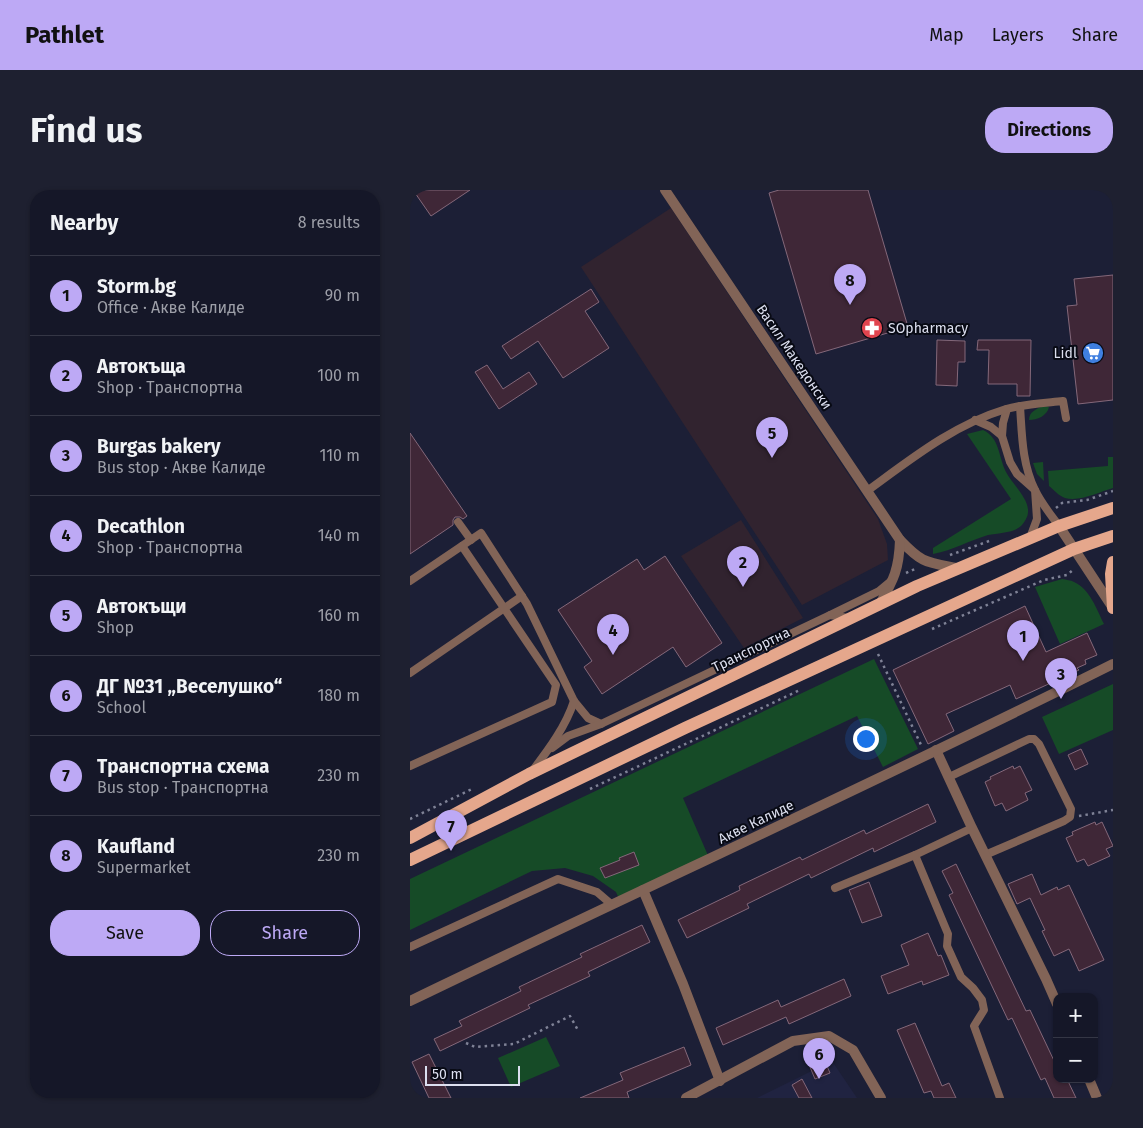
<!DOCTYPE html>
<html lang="en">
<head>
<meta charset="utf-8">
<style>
  :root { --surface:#151728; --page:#1e2030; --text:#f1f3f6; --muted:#9d9fa8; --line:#343645; --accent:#bda9f5 }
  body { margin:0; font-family:"Fira Sans",sans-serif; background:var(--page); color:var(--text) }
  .controls { position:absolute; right:15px; bottom:15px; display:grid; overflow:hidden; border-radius:10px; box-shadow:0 1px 4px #0004 }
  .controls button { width:45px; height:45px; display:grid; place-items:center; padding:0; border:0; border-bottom:1px solid var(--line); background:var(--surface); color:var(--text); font:25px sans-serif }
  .scale { position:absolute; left:15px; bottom:12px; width:95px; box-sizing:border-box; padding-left:5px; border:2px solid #dcdfef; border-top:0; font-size:14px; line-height:18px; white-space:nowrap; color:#dcdfef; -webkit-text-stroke:4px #080a14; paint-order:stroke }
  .you { position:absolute; left:455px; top:548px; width:18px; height:18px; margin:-12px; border:4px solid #fff; border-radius:50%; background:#1a73e8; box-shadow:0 0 0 8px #1a73e833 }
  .badge { display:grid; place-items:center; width:32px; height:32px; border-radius:50%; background:var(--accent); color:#111; font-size:16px; font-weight:700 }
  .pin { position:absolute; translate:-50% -41px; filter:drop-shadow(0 1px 2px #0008) }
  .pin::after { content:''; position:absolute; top:26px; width:18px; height:15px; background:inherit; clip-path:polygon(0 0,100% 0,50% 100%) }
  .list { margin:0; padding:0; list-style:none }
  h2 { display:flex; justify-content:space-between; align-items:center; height:65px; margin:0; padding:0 20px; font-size:21px }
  h2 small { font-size:16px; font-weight:400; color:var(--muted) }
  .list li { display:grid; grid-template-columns:32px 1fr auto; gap:15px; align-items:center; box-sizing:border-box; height:80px; padding:0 20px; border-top:1px solid var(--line) }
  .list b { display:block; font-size:19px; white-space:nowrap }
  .list p { margin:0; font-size:16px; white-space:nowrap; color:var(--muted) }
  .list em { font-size:16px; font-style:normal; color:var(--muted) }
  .actions { display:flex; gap:10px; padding:15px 20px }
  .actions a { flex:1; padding:11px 0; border:1px solid var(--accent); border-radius:20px; text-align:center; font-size:18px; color:var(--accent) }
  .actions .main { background:var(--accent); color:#111 }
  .map { position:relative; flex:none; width:703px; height:908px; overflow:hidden; border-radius:20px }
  header { display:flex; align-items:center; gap:30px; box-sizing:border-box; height:70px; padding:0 25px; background:var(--accent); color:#111 }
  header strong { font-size:24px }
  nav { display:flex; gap:28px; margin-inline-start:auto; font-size:18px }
  .intro { display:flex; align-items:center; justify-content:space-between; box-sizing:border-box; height:120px; padding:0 30px }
  h1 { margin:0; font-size:35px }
  .button { padding:12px 22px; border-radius:20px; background:var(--accent); color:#111; font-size:18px; font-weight:700 }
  main { display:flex; gap:30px; padding:0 30px }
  aside { flex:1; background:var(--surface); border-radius:20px; box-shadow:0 1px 4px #0004 }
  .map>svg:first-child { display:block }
  .commercial { fill:#31232f }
  .built { fill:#202341 }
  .green { fill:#164b27 }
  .building { fill:#3f2737; stroke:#84687a }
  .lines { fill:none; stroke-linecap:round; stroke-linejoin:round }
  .path { stroke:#7f8296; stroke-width:2.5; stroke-dasharray:2.5 4; stroke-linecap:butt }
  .service { stroke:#826457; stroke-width:8 }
  .minor { stroke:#826457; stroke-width:10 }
  .tertiary { stroke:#826457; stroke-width:10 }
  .primary { stroke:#e5a78c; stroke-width:12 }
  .labels { text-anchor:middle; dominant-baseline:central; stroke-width:4; stroke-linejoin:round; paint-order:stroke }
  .poi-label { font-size:14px; fill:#dcdfef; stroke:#080a14; text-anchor:start }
  .street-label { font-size:14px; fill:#dcdfef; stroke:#080a14 }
</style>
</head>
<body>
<header>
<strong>Pathlet</strong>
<nav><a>Map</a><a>Layers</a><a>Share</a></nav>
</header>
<div class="intro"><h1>Find us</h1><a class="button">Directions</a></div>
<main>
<aside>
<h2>Nearby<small>8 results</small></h2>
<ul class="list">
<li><span class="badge">1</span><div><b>Storm.bg</b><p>Office · Акве Калиде</p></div><em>90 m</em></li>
<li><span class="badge">2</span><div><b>Автокъща</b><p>Shop · Транспортна</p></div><em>100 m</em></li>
<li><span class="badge">3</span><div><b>Burgas bakery</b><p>Bus stop · Акве Калиде</p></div><em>110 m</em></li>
<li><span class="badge">4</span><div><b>Decathlon</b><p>Shop · Транспортна</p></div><em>140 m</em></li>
<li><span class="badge">5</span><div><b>Автокъщи</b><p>Shop</p></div><em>160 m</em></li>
<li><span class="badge">6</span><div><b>ДГ №31 „Веселушко“</b><p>School</p></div><em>180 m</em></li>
<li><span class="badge">7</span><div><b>Транспортна схема</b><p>Bus stop · Транспортна</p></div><em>230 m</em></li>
<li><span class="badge">8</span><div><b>Kaufland</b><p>Supermarket</p></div><em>230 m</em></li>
</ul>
<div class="actions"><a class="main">Save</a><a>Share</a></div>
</aside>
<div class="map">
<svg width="703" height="908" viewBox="0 0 703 908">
  <rect width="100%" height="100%" fill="#1c1f36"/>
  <g class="commercial">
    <polygon points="261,18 468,329 477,354 478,370 392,415 171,77"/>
    <polygon points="331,330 393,428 334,458 271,366"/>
  </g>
  <polygon class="built" points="422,871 447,908 347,908"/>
  <g class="green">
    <path d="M633 216 639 217C637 226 627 230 619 230 619 222 626 219 633 216Z"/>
    <path d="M573 240C590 248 588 266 596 282 602 294 619 308 618 322 618 327 614 333 611 336 603 343 588 343 578 345 558 351 544 360 523 364V358L601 309 557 244Z"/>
    <path d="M698 267H703V298C689 302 670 312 655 308 649 306 644 300 639 296L638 281 698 276Z"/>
    <polygon points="633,272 634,291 627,284 623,273"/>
    <path d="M652 389C656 390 661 390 664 392 680 399 687 420 694 434L650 454 625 397Z"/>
    <polygon points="464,469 508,559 473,577 447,526 273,608 300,670 211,713 206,702 183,686 155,678 122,681 0,740 0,689"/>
    <polygon points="703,494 703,540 649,564 632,527"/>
    <polygon points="136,847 150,876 101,897 88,868"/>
  </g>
  <g class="building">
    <polygon points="3,0 60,0 21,26"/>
    <polygon points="369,0 458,0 498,137 406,164 359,3"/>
    <polygon points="703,85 703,210 668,214 657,116 667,115 664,89"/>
    <polygon points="181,99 189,112 175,121 199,158 153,188 128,151 101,169 92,156"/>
    <polygon points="527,150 555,151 555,172 548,172 547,196 526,195"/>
    <polygon points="568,150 621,150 620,206 607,206 607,194 578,194 579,160 567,160"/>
    <polygon points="77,175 93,199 119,182 127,194 89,219 65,182"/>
    <polygon points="0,243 57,326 53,329 50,327 45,327 43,330 43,335 0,364"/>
    <polygon points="255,366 312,453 276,477 263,457 192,504 174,477 182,471 148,420 227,369 234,380"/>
    <polygon points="615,416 636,462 677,443 687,465 675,470 676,474 667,478 669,480 606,509 600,495 536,524 544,541 518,554 483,480"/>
    <polygon points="671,559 678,574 665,580 658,565"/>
    <polygon points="603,576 604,579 610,576 622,600 615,603 618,610 596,621 592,613 585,616 575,592 581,589 580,587"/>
    <polygon points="518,614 526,632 464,662 463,658 401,688 399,684 337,714 339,718 277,748 268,730 330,700 329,696 390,667 392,670 454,640 456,644"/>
    <polygon points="685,632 686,635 692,632 703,656 696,659 700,666 678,676 674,669 667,672 656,648 663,645 662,642"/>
    <polygon points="224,662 229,675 195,688 190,678 210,670 209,668"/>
    <polygon points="546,674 616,821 620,820 647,877 647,889 657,889 666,908 644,908 635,888 631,890 602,828 598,830 539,705 543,703 532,681"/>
    <polygon points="622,684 631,705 647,697 648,700 659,695 694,770 669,781 659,759 644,766 632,741 635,740 620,708 607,714 598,694"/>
    <polygon points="459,692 472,726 452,733 439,700"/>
    <polygon points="232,735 240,752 178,782 180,786 118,815 120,818 30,861 24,849 52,836 49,831 111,801 109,797 172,767 170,764"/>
    <polygon points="518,743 528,766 531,765 539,785 513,795 512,791 478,804 471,786 499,775 491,755"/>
    <polygon points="434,789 441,806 379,834 376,827 313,855 306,838 368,810 371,817"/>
    <polygon points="505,833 532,896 539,893 546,908 524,908 521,901 514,903 487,840"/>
    <polygon points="274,857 281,875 217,902 219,908 170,908 213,890 210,883"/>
    <polygon points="19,864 41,908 19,908 2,872"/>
    <polygon points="415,871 420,883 405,889 400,877"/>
    <polygon points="392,889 402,908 389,908 382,895"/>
  </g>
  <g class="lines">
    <g class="path">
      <polyline points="646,318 652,313 677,310 703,301"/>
      <polyline points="540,365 582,350"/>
      <polyline points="496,383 507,378"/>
      <polyline points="522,439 634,390 657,385 664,379"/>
      <polyline points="468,464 512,557"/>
      <polyline points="180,599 390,500"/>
      <polyline points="669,626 703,620"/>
      <polyline points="0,629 62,599"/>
      <polyline points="56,853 65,857 104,854 160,826 169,842"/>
    </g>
    <g class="service">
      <path d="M610 216C612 245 612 274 625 300 631 313 641 325 649 336"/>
      <polyline points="565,230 581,237 592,246 600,272 607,284 625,300 627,329 620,348"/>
      <polyline points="592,246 593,233 597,219"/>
      <path d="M457 301C501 269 543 235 596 219 614 214 634 213 653 211L656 228"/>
      <polyline points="48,332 61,350"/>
      <polyline points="0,391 71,343 117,414 164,511 178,528 191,534 420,425 438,428"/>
      <polyline points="420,425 469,401 481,391"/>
      <polyline points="0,483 112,406"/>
      <polyline points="142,558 158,546 191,534"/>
      <polyline points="0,576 142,512 146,495 52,356"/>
      <path d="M123 580C139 559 156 536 164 511"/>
      <polyline points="539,587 619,549 624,549 629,554 661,619 660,627 654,631 575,665"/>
      <polyline points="562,638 505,665 538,744 537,756 551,787 563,798 572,810 574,820 564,836 590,908"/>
      <polyline points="425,698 505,665"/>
      <polyline points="0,757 148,689 187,702 201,714"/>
    </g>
    <g class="minor">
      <path d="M255 0 490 350C512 373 515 372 546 378"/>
      <path d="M470 414C484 389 489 379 490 350"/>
      <polyline points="526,560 562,638 636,789 647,814"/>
      <polyline points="233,700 273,794 310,891"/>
      <path d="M0 811C234 698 471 590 703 474"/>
      <polyline points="679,889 687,908"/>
      <polyline points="276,908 383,851 419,846 443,860 471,908"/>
    </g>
    <polyline class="tertiary" points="649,336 703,418"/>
    <g class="primary">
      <polyline points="703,372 701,384 703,418"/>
      <polyline points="0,648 119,584 507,396 649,336 703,318"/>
      <polyline points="0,670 275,538 664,359 703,346"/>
    </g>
  </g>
  <defs>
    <g id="pharmacy-disc" transform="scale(1.125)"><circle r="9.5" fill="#e0444e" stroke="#080a14"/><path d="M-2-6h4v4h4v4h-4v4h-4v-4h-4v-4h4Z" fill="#fff"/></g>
    <g id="supermarket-disc" transform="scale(1.125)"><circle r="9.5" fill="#3f7fe0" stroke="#080a14"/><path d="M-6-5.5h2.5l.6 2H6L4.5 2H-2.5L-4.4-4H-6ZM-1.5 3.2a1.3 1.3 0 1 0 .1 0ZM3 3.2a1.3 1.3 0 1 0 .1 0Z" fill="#fff"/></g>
  </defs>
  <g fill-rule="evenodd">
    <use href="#pharmacy-disc" x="462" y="138"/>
    <use href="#supermarket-disc" x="683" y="163"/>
  </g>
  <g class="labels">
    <g class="poi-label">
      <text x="478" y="138">SOpharmacy</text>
      <text x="667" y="163" text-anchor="end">Lidl</text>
    </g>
    <g class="street-label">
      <text transform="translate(384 167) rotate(56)">Васил Македонски</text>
      <text transform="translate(341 460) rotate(-26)">Транспортна</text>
      <text transform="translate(346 632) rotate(-26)">Акве Калиде</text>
    </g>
  </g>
</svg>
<div class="controls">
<button>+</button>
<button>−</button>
</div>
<div class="scale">50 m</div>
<div class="you"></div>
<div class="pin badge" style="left:613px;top:471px">1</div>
<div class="pin badge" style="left:333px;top:397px">2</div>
<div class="pin badge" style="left:651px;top:509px">3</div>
<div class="pin badge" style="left:203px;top:465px">4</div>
<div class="pin badge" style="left:362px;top:268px">5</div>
<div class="pin badge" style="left:409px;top:889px">6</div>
<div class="pin badge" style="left:41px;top:661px">7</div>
<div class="pin badge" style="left:440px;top:115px">8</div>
</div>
</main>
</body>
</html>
